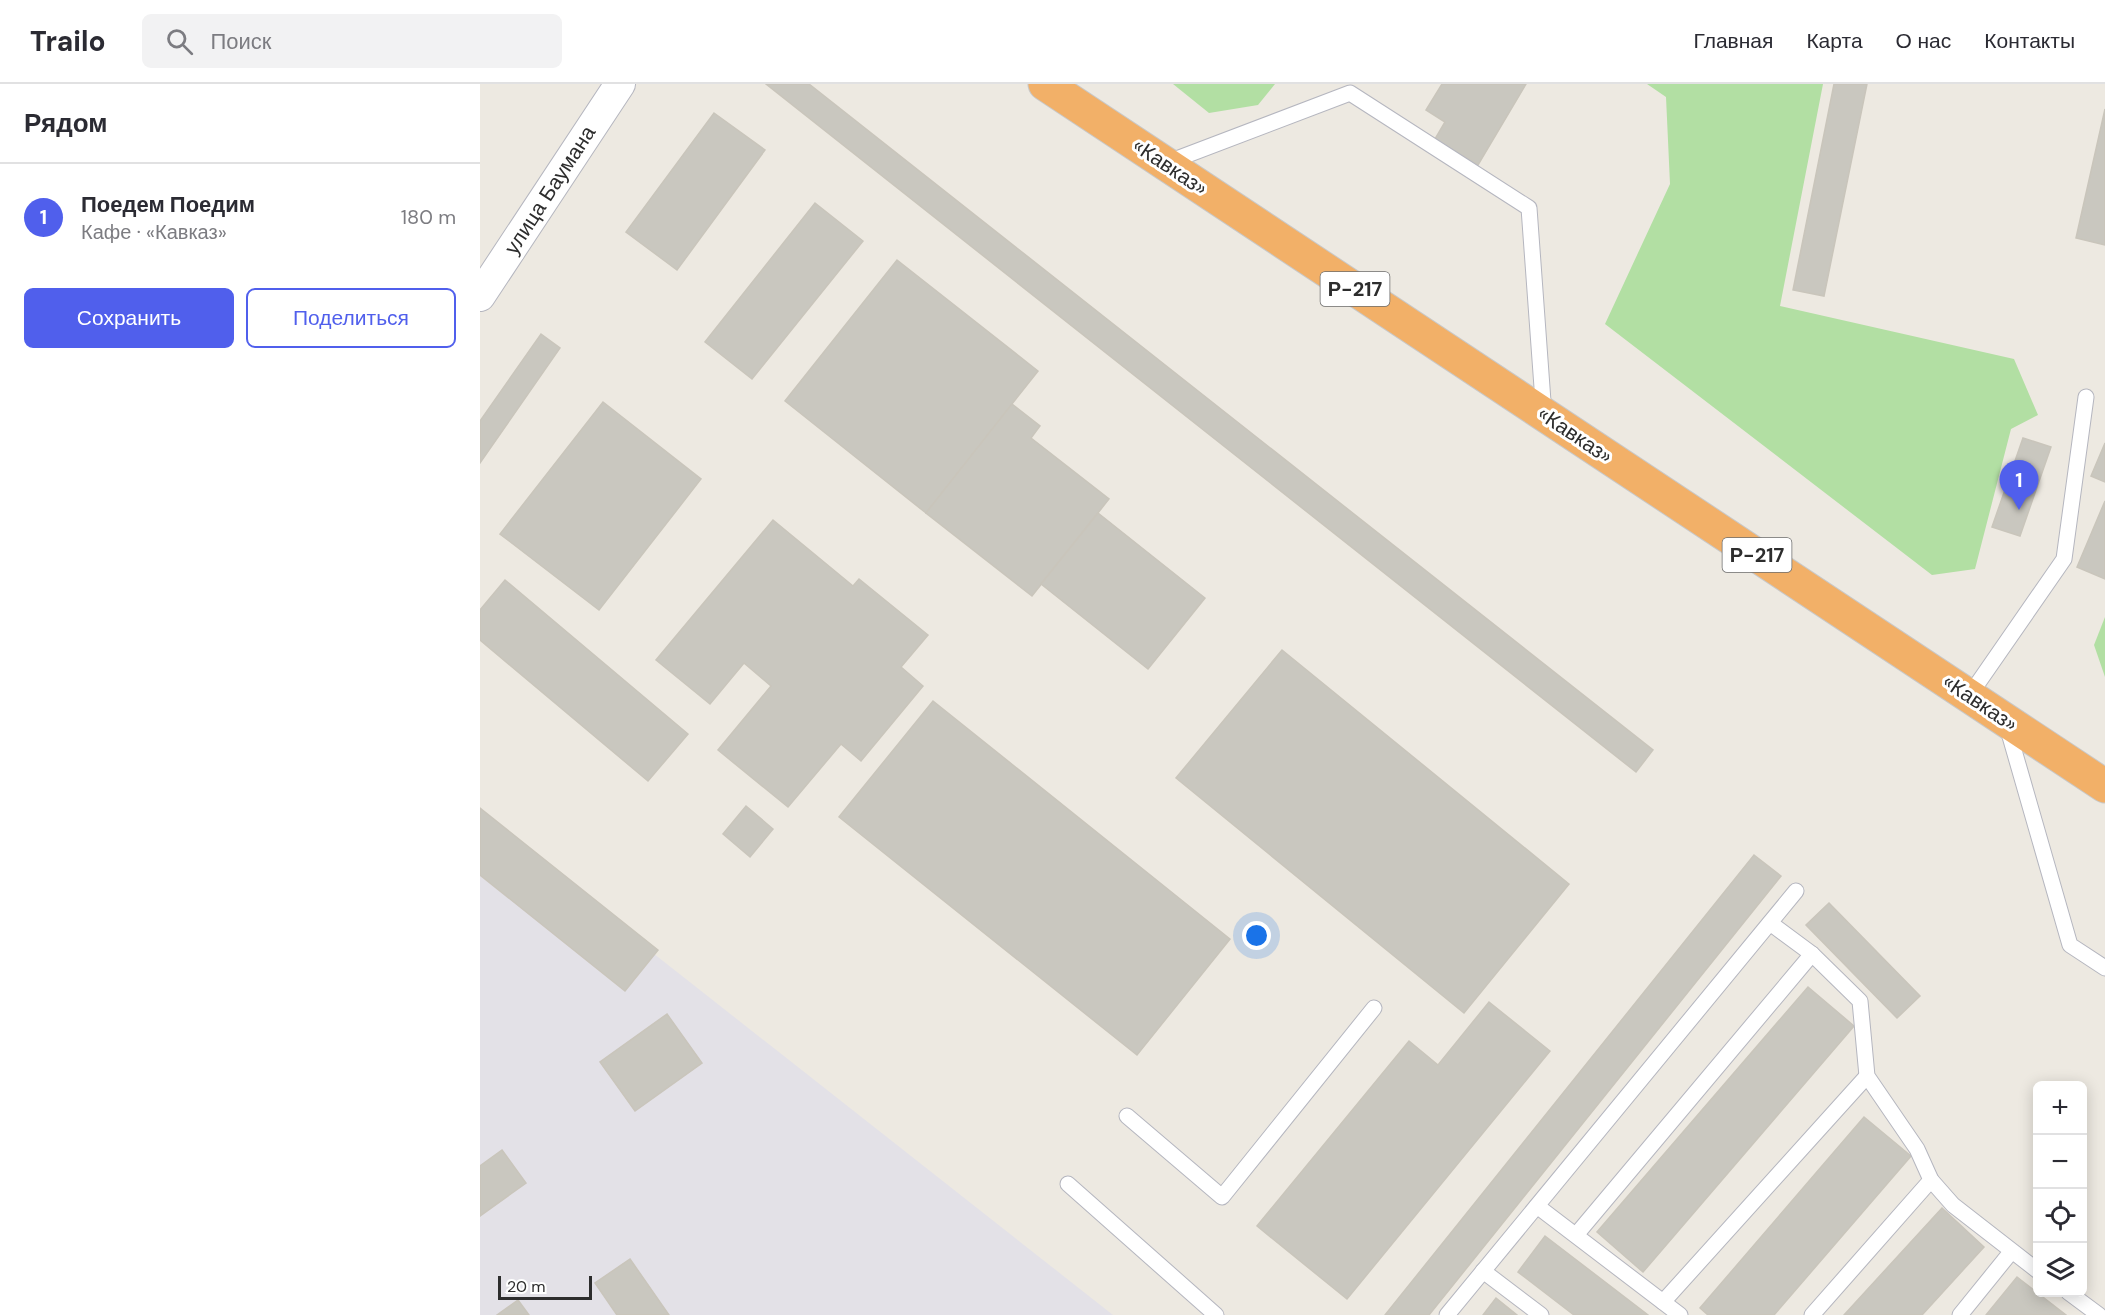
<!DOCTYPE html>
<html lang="ru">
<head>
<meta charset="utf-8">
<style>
  :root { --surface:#fff; --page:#f2f2f3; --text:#2b2b33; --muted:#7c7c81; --line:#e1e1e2; --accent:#505fec }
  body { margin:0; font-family:"DM Sans",sans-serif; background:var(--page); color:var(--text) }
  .controls { position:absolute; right:18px; bottom:18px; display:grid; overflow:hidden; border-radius:9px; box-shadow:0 3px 15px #0003 }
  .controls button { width:54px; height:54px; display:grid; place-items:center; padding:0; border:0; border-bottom:2px solid var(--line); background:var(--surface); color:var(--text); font:30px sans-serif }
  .scale { position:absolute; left:18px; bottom:15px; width:94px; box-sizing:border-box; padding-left:6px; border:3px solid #2d2d2d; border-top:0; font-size:16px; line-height:21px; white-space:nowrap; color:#2d2d2d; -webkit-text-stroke:4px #fff; paint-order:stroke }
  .you { position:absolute; left:777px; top:852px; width:21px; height:21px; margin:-15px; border:4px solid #fff; border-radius:50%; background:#1a73e8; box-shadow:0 0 0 9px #1a73e833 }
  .badge { display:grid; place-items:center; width:39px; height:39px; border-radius:50%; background:var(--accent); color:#fff; font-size:20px; font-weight:700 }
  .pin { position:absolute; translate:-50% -50px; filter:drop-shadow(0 2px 3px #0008) }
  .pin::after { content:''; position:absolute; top:32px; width:21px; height:18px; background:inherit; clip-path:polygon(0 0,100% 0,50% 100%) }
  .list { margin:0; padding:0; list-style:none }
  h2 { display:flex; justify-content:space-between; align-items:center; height:78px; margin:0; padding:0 24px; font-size:26px }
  h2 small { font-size:20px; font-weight:400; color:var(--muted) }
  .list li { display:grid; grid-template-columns:39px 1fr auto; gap:18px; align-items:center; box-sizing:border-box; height:108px; padding:0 24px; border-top:2px solid var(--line) }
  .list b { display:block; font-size:22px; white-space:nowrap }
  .list p { margin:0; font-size:20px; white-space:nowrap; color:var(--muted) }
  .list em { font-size:20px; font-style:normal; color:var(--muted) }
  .actions { display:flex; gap:12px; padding:18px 24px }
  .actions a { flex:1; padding:14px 0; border:2px solid var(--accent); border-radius:9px; text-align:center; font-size:21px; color:var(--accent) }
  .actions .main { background:var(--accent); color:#fff }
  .icon { flex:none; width:33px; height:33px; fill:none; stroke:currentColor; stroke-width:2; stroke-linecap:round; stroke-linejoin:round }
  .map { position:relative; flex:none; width:1625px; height:1231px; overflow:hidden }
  header { display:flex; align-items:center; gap:36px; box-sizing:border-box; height:84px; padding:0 30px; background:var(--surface); border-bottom:2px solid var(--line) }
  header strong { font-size:28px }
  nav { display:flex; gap:33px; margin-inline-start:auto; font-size:21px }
  .search { width:420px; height:54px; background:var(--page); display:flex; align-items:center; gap:15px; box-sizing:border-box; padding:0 21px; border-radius:9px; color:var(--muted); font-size:22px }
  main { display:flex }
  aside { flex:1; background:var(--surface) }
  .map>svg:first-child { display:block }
  .industrial { fill:#e3e1e7 }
  .green { fill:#b2dfa3 }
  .building { fill:#c9c7bf; stroke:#c9c5bb; stroke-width:1.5 }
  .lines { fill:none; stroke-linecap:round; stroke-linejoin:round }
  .lane-casing { stroke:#b5b6bf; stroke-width:17 }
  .street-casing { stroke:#b5b6bf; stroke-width:32 }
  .highway-casing { stroke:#c8c8c8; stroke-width:35 }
  .lane { stroke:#fff; stroke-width:15 }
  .street { stroke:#fff; stroke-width:30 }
  .highway { stroke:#f2b068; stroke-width:33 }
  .labels { text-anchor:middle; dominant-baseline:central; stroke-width:6; stroke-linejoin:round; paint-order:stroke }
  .shield { fill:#fff; stroke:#6c6c6c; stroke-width:1.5 }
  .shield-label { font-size:20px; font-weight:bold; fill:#2d2d2d }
  .street-label { font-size:21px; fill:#2d2d2d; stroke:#fff }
</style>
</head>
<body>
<header>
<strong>Trailo</strong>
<div class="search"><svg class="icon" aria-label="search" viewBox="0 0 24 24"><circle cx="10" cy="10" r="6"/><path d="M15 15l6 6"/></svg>Поиск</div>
<nav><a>Главная</a><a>Карта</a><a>О нас</a><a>Контакты</a></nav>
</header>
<main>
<aside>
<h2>Рядом<small></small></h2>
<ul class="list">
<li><span class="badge">1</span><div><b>Поедем Поедим</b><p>Кафе · «Кавказ»</p></div><em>180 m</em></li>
</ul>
<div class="actions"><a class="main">Сохранить</a><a>Поделиться</a></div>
</aside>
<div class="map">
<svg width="1625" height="1231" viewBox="0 0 1625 1231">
  <rect width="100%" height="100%" fill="#ede9e1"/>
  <polygon class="industrial" points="0,733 633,1231 0,1231"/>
  <g class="green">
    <polygon points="693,0 795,0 778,21 729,29"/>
    <polygon points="1167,0 1343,0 1300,222 1534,275 1558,331 1531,345 1495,485 1452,491 1125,240 1190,100 1186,13"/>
    <polygon points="1625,533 1625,593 1614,561"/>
  </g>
  <g class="building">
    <polygon points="286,0 329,0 1173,666 1156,688"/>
    <polygon points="962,0 1046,0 998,81 955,55 965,38 946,26"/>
    <polygon points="1354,0 1387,0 1344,212 1313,206"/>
    <polygon points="1625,25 1625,161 1596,154"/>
    <polygon points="234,29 285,66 197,186 146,148"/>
    <polygon points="335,119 383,157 272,295 225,258"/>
    <polygon points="417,176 558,287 446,429 305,317"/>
    <polygon points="61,250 80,264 0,379 0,337"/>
    <polygon points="123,318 221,395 119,526 20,450"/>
    <polygon points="532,320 560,342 551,354 629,415 552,512 446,429"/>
    <polygon points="1543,354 1571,363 1540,452 1512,443"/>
    <polygon points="1625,359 1625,398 1611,392"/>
    <polygon points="1625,417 1625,495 1597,483"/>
    <polygon points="618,429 725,514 668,585 561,500"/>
    <polygon points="293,436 373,502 379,495 448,551 421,583 443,602 381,677 361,660 308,723 238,666 291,602 264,579 230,620 176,576"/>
    <polygon points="25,496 208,650 168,697 0,556 0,526"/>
    <polygon points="802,566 1089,800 984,929 696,694"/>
    <polygon points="453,617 750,855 657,971 359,733"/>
    <polygon points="266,722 293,745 270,773 243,750"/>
    <polygon points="0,724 178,866 145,907 0,791"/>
    <polygon points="1274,771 1301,792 949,1231 905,1231"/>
    <polygon points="1349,819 1440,912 1417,934 1326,841"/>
    <polygon points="1328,903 1374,942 1163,1188 1117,1148"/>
    <polygon points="1009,918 1070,967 867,1215 777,1142 929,957 958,981"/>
    <polygon points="187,930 222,979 155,1027 120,978"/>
    <polygon points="1384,1033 1431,1072 1294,1231 1228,1231 1220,1224"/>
    <polygon points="22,1066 46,1099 0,1132 0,1082"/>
    <polygon points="1462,1124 1504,1163 1442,1231 1364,1231"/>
    <polygon points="1065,1152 1168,1231 1094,1231 1038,1188"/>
    <polygon points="150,1175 189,1231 137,1231 115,1199"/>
    <polygon points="1537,1193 1586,1231 1506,1231"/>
    <polygon points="1016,1214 1037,1231 1003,1231"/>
    <polygon points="38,1216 49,1231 17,1231"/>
  </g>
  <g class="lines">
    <g class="lane-casing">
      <g id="lane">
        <polyline points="686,79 870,9 1049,124 1064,331"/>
        <polyline points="1489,612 1584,475 1606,313"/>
        <polyline points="1527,642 1590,861 1625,884"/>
        <polyline points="1290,839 1332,870 1380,917 1387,992 1437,1065 1451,1096 1473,1121 1558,1187"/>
        <polyline points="647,1032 742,1113 894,924"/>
        <polyline points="588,1100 736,1231"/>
        <polyline points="1057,1122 1200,1231"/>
        <polyline points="1096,1151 1332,870"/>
        <polyline points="1003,1187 1061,1231"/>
        <polyline points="1588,1208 1619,1231"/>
        <polyline points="1183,1218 1387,992"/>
        <polyline points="967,1231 1316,807"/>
        <polyline points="1332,1231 1451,1096"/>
        <polyline points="1480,1231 1531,1168"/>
      </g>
    </g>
    <g class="street-casing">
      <polyline id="street" points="0,212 140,0"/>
    </g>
    <g class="highway-casing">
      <polyline id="highway" points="565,0 1625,702"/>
    </g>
    <use href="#lane" class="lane"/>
    <use href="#street" class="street"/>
    <use href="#highway" class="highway"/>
  </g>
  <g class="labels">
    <g class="shield">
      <rect x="840.5" y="188" width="69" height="34" rx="4.5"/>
      <rect x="1242.5" y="454" width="69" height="34" rx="4.5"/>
    </g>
    <g class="shield-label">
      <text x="875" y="205">Р-217</text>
      <text x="1277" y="471">Р-217</text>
    </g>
    <g class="street-label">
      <text transform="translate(690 83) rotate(34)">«Кавказ»</text>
      <text transform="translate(70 106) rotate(-57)">улица Баумана</text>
      <text transform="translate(1095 351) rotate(34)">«Кавказ»</text>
      <text transform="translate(1500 619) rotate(34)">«Кавказ»</text>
    </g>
  </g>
</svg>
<div class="controls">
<button>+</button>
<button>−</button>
<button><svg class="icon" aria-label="locate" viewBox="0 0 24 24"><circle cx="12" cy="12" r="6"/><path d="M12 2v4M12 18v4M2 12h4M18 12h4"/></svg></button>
<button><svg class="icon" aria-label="layers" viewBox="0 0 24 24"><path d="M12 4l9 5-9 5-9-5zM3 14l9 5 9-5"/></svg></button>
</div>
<div class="scale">20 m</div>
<div class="you"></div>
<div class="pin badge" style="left:1539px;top:426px">1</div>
</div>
</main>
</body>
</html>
